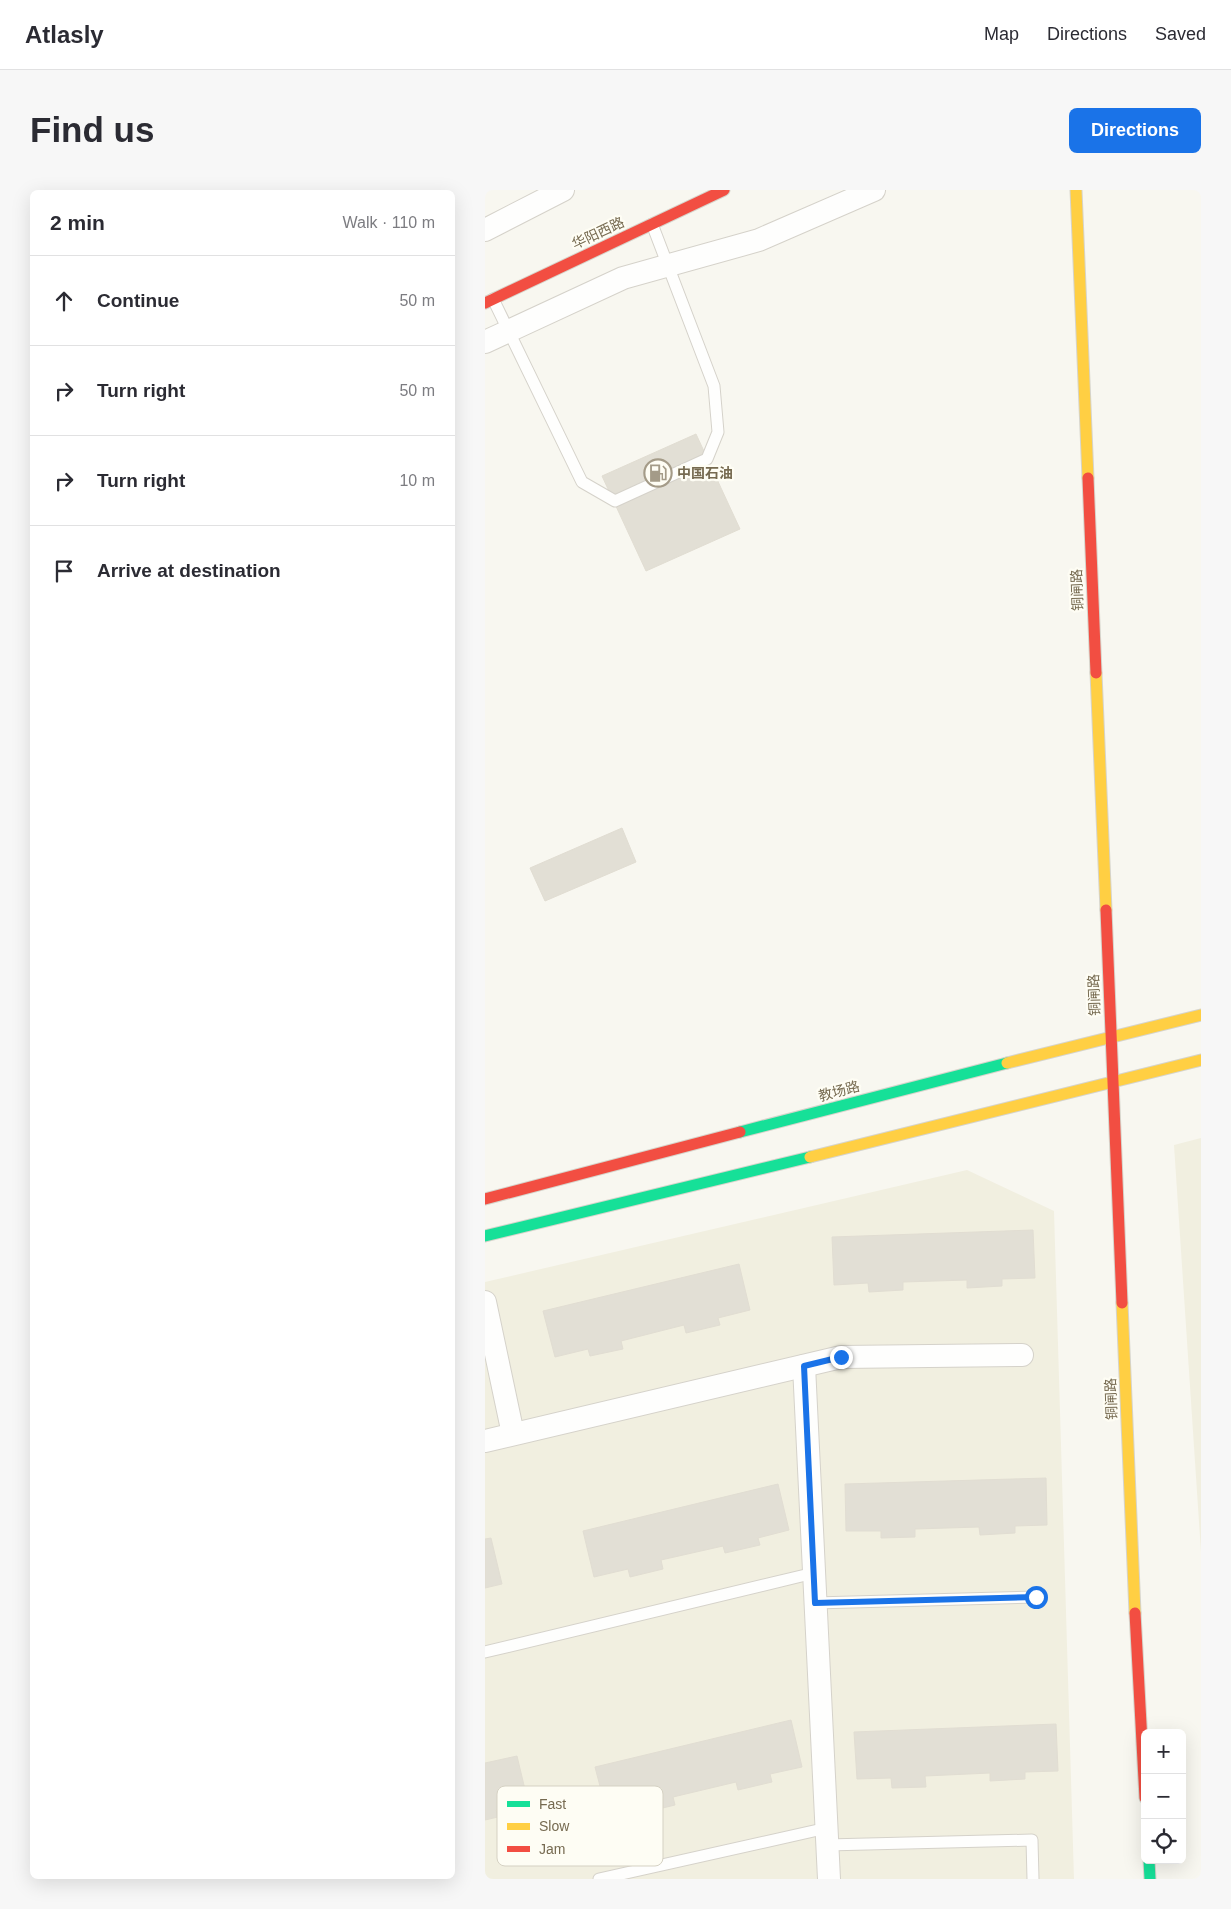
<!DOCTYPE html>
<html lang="en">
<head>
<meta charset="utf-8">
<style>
  :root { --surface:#fff; --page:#f7f7f7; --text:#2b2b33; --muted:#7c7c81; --line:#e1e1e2; --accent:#1a73e8 }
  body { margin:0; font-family:Arial,"Noto Sans SC",sans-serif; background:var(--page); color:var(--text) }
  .controls { position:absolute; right:15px; bottom:15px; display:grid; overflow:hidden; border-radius:8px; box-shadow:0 5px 20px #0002 }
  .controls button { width:45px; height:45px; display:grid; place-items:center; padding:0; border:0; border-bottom:1px solid var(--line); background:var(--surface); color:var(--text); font:25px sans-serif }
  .stop { position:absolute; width:15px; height:15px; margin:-11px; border:4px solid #1a73e8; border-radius:50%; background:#fff }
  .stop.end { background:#1a73e8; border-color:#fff; box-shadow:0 1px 5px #0008 }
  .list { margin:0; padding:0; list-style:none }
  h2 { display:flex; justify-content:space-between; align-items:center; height:65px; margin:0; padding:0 20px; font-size:21px }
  h2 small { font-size:16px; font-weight:400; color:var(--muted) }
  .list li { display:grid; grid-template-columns:32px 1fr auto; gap:15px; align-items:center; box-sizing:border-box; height:90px; padding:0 20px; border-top:1px solid var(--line) }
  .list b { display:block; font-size:19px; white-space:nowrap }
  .list em { font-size:16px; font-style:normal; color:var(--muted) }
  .icon { flex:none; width:28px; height:28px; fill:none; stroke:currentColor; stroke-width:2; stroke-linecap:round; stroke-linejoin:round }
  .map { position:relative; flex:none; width:716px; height:1689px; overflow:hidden; border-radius:8px }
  header { display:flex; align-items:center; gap:30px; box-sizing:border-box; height:70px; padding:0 25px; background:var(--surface); border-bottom:1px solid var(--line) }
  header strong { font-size:24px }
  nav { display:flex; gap:28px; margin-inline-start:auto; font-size:18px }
  .intro { display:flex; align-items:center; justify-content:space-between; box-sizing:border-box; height:120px; padding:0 30px }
  h1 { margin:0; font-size:35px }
  .button { padding:12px 22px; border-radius:8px; background:var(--accent); color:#fff; font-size:18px; font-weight:700 }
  main { display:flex; gap:30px; padding:0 30px }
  aside { flex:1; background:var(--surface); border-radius:8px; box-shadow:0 5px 20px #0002 }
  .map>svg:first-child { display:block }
  .residential { fill:#f1efe0 }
  .building { fill:#e2dfd5; stroke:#e1ddd2 }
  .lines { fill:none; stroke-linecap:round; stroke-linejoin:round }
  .lane-casing { stroke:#d5d2ca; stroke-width:13 }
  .street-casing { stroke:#d5d2ca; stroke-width:24 }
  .fast-casing { stroke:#d6d4cb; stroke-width:13 }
  .slow-casing { stroke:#d6d4cb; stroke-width:13 }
  .jam-casing { stroke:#d6d4cb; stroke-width:13 }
  .lane { stroke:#fefefd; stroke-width:11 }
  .street { stroke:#fefefd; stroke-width:22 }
  .fast { stroke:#16e098; stroke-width:11 }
  .slow { stroke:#ffcf43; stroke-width:11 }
  .jam { stroke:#f24e42; stroke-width:11 }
  .route { stroke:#1a73e8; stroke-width:6 }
  .labels { text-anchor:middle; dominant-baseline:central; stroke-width:4.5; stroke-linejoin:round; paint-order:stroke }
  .street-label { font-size:14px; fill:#766a50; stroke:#fefdf4 }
  .poi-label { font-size:14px; font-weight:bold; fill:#766a50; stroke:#fefdf4; text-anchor:start }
  .key { fill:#fefdf4; stroke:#d5d1c3; stroke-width:1 }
  .key-label { font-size:14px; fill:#766a50 }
</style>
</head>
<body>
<header>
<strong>Atlasly</strong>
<nav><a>Map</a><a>Directions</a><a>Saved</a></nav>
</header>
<div class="intro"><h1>Find us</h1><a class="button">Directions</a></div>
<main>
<aside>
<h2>2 min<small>Walk · 110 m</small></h2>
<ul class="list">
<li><svg class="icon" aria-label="ahead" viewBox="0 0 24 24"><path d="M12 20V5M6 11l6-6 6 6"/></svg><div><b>Continue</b></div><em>50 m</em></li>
<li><svg class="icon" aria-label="right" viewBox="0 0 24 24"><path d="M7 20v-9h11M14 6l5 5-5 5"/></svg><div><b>Turn right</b></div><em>50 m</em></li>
<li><svg class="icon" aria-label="right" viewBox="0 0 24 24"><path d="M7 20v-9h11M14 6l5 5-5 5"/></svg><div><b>Turn right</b></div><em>10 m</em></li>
<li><svg class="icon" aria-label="arrive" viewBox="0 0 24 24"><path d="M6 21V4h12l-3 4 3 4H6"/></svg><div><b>Arrive at destination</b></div></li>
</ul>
</aside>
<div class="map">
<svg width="716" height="1689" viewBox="0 0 716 1689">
  <rect width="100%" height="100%" fill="#f8f7f0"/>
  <g class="residential">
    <polygon points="716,948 716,1362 689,955"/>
    <polygon points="482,980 569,1021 589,1689 0,1689 0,1092"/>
  </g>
  <g class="building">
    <polygon points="211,244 255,339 161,381 117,286"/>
    <polygon points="137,638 151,672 60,711 45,678"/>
    <polygon points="548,1040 550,1088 517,1089 517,1096 482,1098 482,1090 418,1092 418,1100 384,1102 383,1093 349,1095 347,1047"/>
    <polygon points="254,1074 265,1120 233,1128 235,1135 201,1143 199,1135 136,1151 138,1159 105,1166 103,1159 70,1167 58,1121"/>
    <polygon points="561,1288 562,1335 530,1336 530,1343 495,1345 494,1337 430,1339 430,1347 396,1348 396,1341 361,1341 360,1294"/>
    <polygon points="293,1294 304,1340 273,1348 275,1355 240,1363 238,1356 176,1370 178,1379 145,1387 143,1379 109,1387 98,1341"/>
    <polygon points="6,1348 17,1394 0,1398 0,1349"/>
    <polygon points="306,1530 317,1577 285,1584 287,1592 253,1600 251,1592 188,1607 190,1615 157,1623 155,1615 122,1623 110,1577"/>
    <polygon points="571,1534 573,1581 540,1582 540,1589 505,1591 505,1583 440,1586 441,1597 407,1598 406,1588 372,1589 369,1542"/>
    <polygon points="32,1566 43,1612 11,1620 13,1627 0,1630 0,1573"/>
  </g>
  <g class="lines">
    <g class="lane-casing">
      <g id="lane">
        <polyline points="8,109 97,292 130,311 222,269 233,242 229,196 167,34"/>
        <polyline points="330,1413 551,1407"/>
        <polyline points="0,1462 329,1383"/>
        <polyline points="342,1655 547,1650 548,1689"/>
        <polyline points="114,1689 342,1638"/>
      </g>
    </g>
    <g class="street-casing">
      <g id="street">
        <polyline points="0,40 78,0"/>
        <polyline points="0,152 138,88 274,50 389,0"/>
        <polyline points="0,1112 28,1244"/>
        <polyline points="319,1176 344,1689"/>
        <polyline points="0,1251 356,1167 537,1165"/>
      </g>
    </g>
    <g class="fast-casing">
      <g id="fast">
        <polyline points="255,942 522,873"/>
        <polyline points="0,1046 325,967"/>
        <polyline points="664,1670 665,1689"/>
      </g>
    </g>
    <g class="slow-casing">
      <g id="slow">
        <polyline points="591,0 603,288"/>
        <polyline points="611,483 621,720"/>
        <polyline points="522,873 716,825"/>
        <polyline points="325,967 716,870"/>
        <polyline points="637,1113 650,1423"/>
      </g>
    </g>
    <g class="jam-casing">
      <g id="jam">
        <polyline points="0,113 239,0"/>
        <polyline points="603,288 611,483"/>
        <polyline points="621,720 637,1113"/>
        <polyline points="0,1009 255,942"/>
        <polyline points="650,1423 660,1608"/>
      </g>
    </g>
    <use href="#lane" class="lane"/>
    <use href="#street" class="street"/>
    <use href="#fast" class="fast"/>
    <use href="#slow" class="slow"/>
    <use href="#jam" class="jam"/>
  </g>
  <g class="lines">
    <polyline class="route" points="356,1167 319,1176 330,1413 551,1407"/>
  </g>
  <defs>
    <g id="fuel-ring" transform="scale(1.4375)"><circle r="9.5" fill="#fefdf4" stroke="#a49b88" stroke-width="1.5"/><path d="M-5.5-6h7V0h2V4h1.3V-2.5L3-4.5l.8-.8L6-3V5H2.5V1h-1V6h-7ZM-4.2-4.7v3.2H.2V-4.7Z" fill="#a49b88"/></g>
  </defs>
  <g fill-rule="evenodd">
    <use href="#fuel-ring" x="173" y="283"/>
  </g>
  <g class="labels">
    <g class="street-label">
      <text transform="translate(113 43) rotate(-25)">华阳西路</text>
      <text transform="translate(592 400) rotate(-92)">铜闸路</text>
      <text transform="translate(609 805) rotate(-92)">铜闸路</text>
      <text transform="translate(354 901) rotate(-15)">教场路</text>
      <text transform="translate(626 1209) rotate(-92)">铜闸路</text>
    </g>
    <g class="poi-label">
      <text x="192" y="283">中国石油</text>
    </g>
  </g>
  <rect x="12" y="1596" width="166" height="80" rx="8" class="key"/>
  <rect x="22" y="1611" width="23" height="6" fill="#16e098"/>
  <rect x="22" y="1633" width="23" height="7" fill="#ffcf43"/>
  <rect x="22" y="1656" width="23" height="6" fill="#f24e42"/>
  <g class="key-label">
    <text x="54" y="1619">Fast</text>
    <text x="54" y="1641">Slow</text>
    <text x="54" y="1664">Jam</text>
  </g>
</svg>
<div class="controls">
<button>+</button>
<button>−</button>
<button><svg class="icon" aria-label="locate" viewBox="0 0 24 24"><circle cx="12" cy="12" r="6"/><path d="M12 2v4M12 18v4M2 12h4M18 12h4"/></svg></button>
</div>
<div class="stop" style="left:551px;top:1407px"></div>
<div class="stop end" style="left:356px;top:1167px"></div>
</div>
</main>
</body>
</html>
